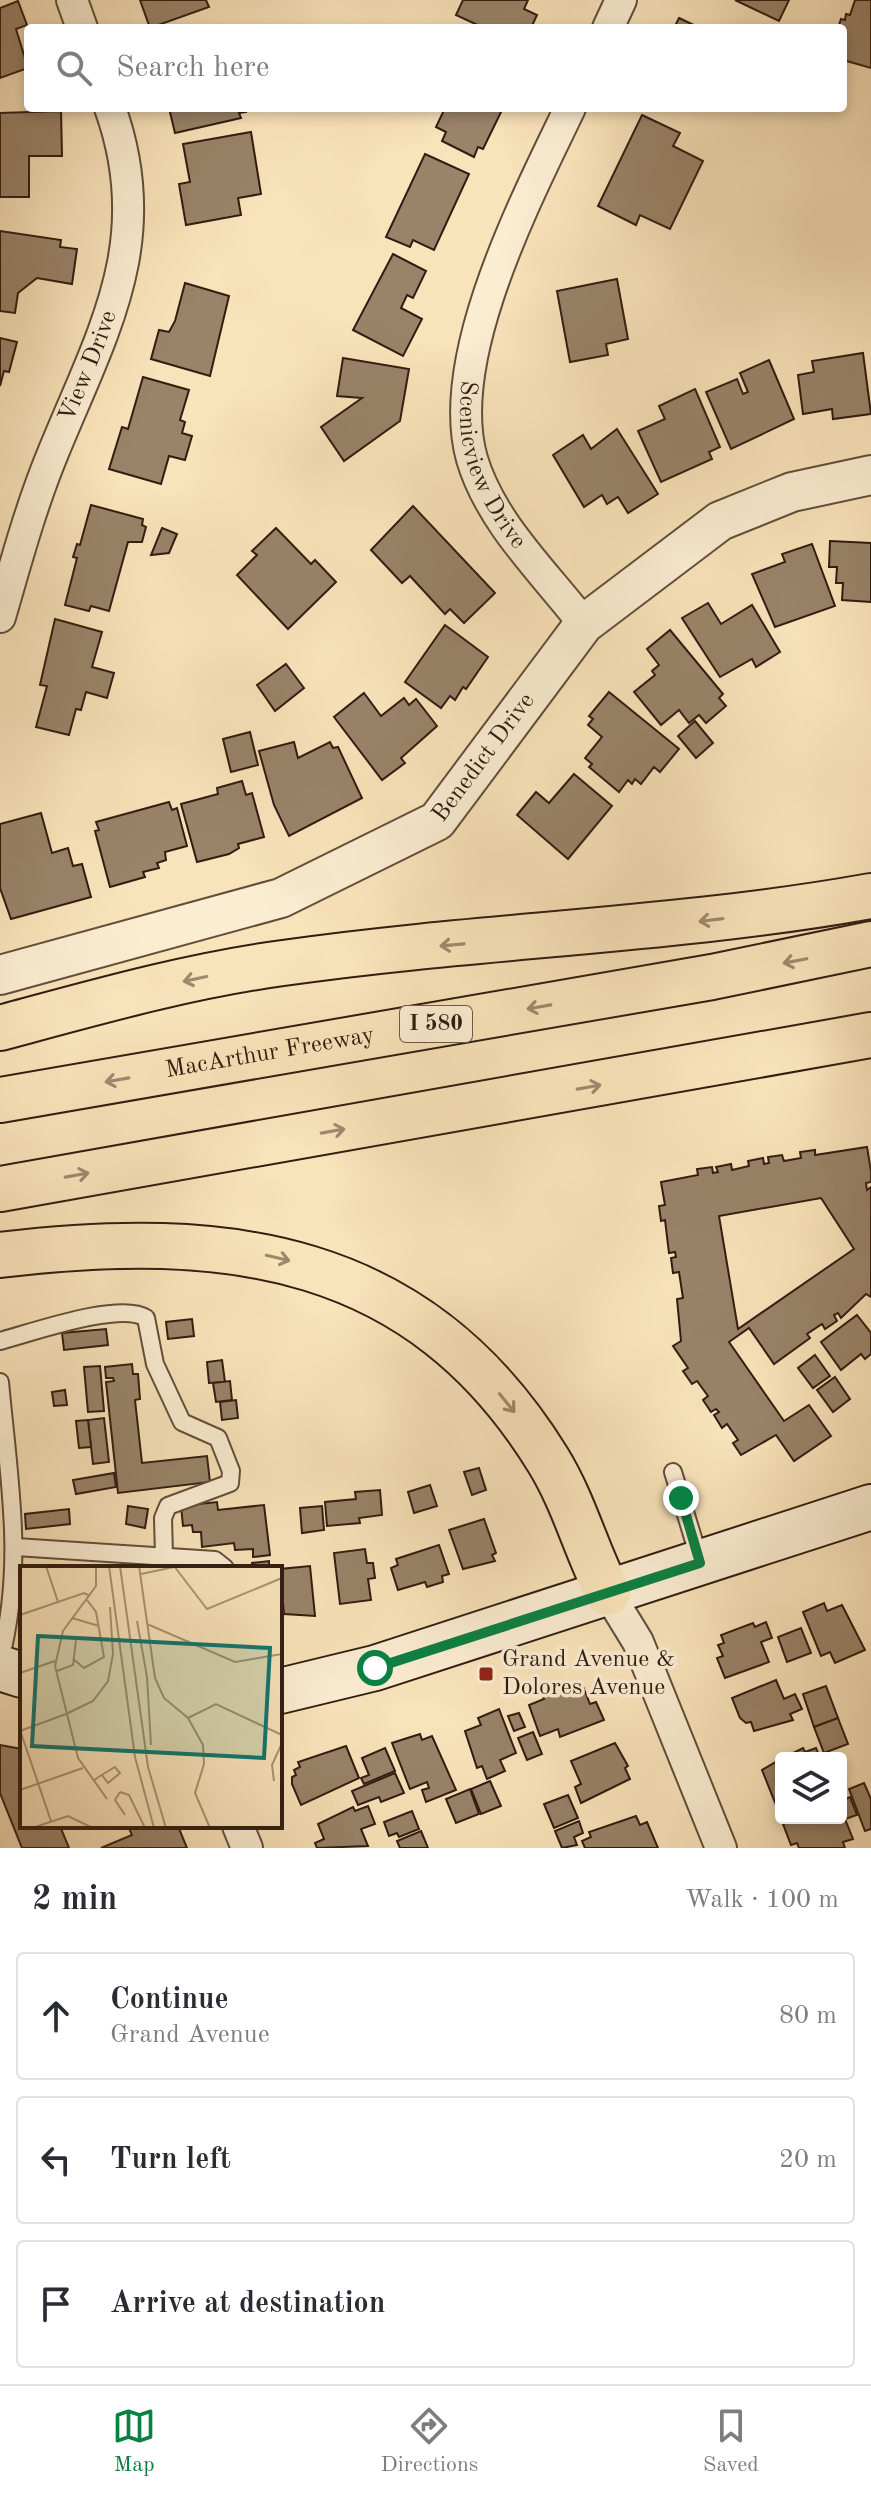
<!DOCTYPE html>
<html lang="en">
<head>
<meta charset="utf-8">
<style>
  :root { --surface:#fff; --page:#f7f7f7; --text:#2b2b33; --muted:#7c7c81; --line:#e1e1e2; --accent:#0b8043 }
  body { margin:0; font-family:"Old Standard TT",serif; background:var(--page); color:var(--text) }
  .controls { position:absolute; right:24px; bottom:24px; display:grid; overflow:hidden; border-radius:8px; box-shadow:0 4px 12px #0003 }
  .controls button { width:72px; height:72px; display:grid; place-items:center; padding:0; border:0; border-bottom:2px solid var(--line); background:var(--surface); color:var(--text); font:40px sans-serif }
  .stop { position:absolute; width:24px; height:24px; margin:-18px; border:6px solid #0b8043; border-radius:50%; background:#fff }
  .stop.end { background:#0b8043; border-color:#fff; box-shadow:0 2px 8px #0008 }
  .list { margin:0; padding:0; list-style:none }
  h2 { display:flex; justify-content:space-between; align-items:center; height:104px; margin:0; padding:0 32px; font-size:34px }
  h2 small { font-size:26px; font-weight:400; color:var(--muted) }
  .list li { display:grid; grid-template-columns:52px 1fr auto; gap:24px; align-items:center; box-sizing:border-box; height:128px; margin:0 16px 16px; padding:0 16px; border:2px solid var(--line); border-radius:8px }
  .list b { display:block; font-size:30px; white-space:nowrap }
  .list p { margin:0; font-size:26px; white-space:nowrap; color:var(--muted) }
  .list em { font-size:26px; font-style:normal; color:var(--muted) }
  .icon { flex:none; width:44px; height:44px; fill:none; stroke:currentColor; stroke-width:2; stroke-linecap:round; stroke-linejoin:round }
  .map { position:relative; flex:none; width:871px; height:1848px; overflow:hidden }
  .search { position:absolute; background:var(--surface); box-shadow:0 4px 12px #0003; left:24px; right:24px; top:24px; height:88px; display:flex; align-items:center; gap:20px; box-sizing:border-box; padding:0 28px; border-radius:8px; color:var(--muted); font-size:30px }
  .sheet { height:536px; background:var(--surface) }
  nav { display:flex; justify-content:space-around; align-items:center; box-sizing:border-box; height:112px; border-top:2px solid var(--line); background:var(--surface); font-size:22px; color:var(--muted) }
  nav a { display:grid; justify-items:center; gap:4px }
  nav .on { color:var(--accent) }
  .map>svg:first-child { display:block }
  .building { fill:#998369; stroke:#311c11; stroke-width:2; fill-rule:evenodd }
  .lines { fill:none; stroke-linecap:round; stroke-linejoin:round }
  .service-casing { stroke:#634e3b; stroke-width:20 }
  .minor-casing { stroke:#634e3b; stroke-width:34 }
  .tertiary-casing { stroke:#634e3b; stroke-width:42 }
  .secondary-casing { stroke:#311c11; stroke-width:48 }
  .motorway-casing { stroke:#311c11; stroke-width:48 }
  .service { stroke:#fbedd2; stroke-width:16 }
  .minor { stroke:#fbedd2; stroke-width:30 }
  .tertiary { stroke:#fbedd2; stroke-width:38 }
  .secondary { stroke:#fbedd2; stroke-width:44 }
  .motorway { stroke:#f9e3ba; stroke-width:44 }
  .oneway { stroke:#9f896e }
  .route { stroke:#0b8043; stroke-width:10 }
  .poi-dot { fill:#8f2418; stroke:#fbedd2; stroke-width:3 }
  .labels { text-anchor:middle; dominant-baseline:central; stroke-width:7; stroke-linejoin:round; paint-order:stroke }
  .shield { fill:#fbedd2; stroke:#6e5b4b; stroke-width:2 }
  .shield-label { font-size:22px; font-weight:bold; fill:#311c11 }
  .street-label { font-size:24px; fill:#311c11; stroke:#fbedd2 }
  .poi-label { font-size:24px; fill:#311c11; stroke:#fbedd2; text-anchor:start }
  .inset-road { fill:none; stroke:#a99376; stroke-width:2 }
  .view { fill:#0f766e; fill-opacity:0.15; stroke:#0f766e; stroke-width:4 }
  .inset-edge { fill:none; stroke:#311c11; stroke-width:4 }
</style>
</head>
<body>
<div class="map">
<svg width="871" height="1848" viewBox="0 0 871 1848">
  <rect width="100%" height="100%" fill="#f9e3ba"/>
  <filter id="stains"><feTurbulence type="fractalNoise" baseFrequency=".0025" numOctaves="4"/><feColorMatrix values="0 0 0 0 .2 0 0 0 0 .09 0 0 0 0 .02 0 0 0 .5 -.17"/></filter>
  <radialGradient id="worn" r=".72"><stop offset=".6" stop-color="#630" stop-opacity="0"/><stop offset="1" stop-color="#630" stop-opacity=".3"/></radialGradient>
  <g class="building">
    <polygon points="140,0 206,0 209,7 150,28"/>
    <polygon points="463,0 528,0 524,9 537,15 531,28 484,28 456,15"/>
    <polygon points="735,0 789,0 779,21"/>
    <polygon points="855,0 871,0 871,68 843,60 843,28 838,28 841,19 845,20 846,14 850,15"/>
    <polygon points="18,1 27,25 16,29 28,68 0,78 0,8"/>
    <polygon points="679,18 700,28 674,28"/>
    <polygon points="169,108 245,108 246,112 239,113 241,118 175,133"/>
    <polygon points="445,108 503,108 483,149 478,147 474,157 442,141 446,132 436,127"/>
    <polygon points="61,111 62,156 29,156 29,197 0,197 0,113"/>
    <polygon points="642,115 680,133 673,146 703,161 670,229 640,215 636,225 598,206"/>
    <polygon points="251,132 261,194 238,198 241,215 186,225 179,184 190,182 183,144"/>
    <polygon points="425,154 469,174 434,250 413,240 410,247 386,237"/>
    <polygon points="0,231 61,240 60,247 77,249 72,284 37,278 18,293 15,313 0,311"/>
    <polygon points="393,254 426,271 413,298 407,295 401,308 422,319 403,356 353,330"/>
    <polygon points="617,279 628,339 606,344 608,355 570,362 557,291"/>
    <polygon points="185,283 229,296 210,376 151,359 159,330 169,332 175,321"/>
    <polygon points="0,338 17,342 9,372 4,371 0,386"/>
    <polygon points="863,353 871,414 833,419 832,409 803,414 798,375 814,372 812,361"/>
    <polygon points="343,358 409,369 400,421 344,461 321,427 362,398 337,396"/>
    <polygon points="769,360 794,419 731,449 706,392 737,379 743,394 748,392 740,373"/>
    <polygon points="143,377 189,390 180,420 185,422 182,433 192,436 185,460 169,456 161,484 109,469 122,427 128,429"/>
    <polygon points="695,389 720,447 709,452 712,459 661,482 638,431 665,419 659,406"/>
    <polygon points="617,429 658,494 628,513 618,497 607,504 602,495 584,507 553,455 583,435 591,449"/>
    <polygon points="91,505 143,519 142,525 146,527 142,542 128,542 109,611 91,606 89,611 65,605 77,558 73,557 77,544 80,545"/>
    <polygon points="413,506 495,593 464,623 450,609 445,614 410,576 402,583 371,550"/>
    <polygon points="162,528 177,534 169,553 151,555"/>
    <polygon points="276,528 311,564 315,560 336,582 288,629 237,575 257,555 252,551"/>
    <polygon points="830,541 871,543 871,602 842,600 843,583 836,583 837,567 829,567"/>
    <polygon points="812,544 835,606 775,627 752,574 785,562 782,554"/>
    <polygon points="708,603 721,624 752,605 780,652 756,667 752,659 720,677 682,618"/>
    <polygon points="55,619 102,632 92,667 114,673 107,698 86,692 81,710 76,709 69,735 36,727 47,686 40,685"/>
    <polygon points="445,625 488,657 466,689 463,687 455,700 450,696 441,708 405,682"/>
    <polygon points="670,630 723,694 719,698 726,706 706,723 699,715 689,723 679,710 661,725 634,692 655,675 652,671 659,665 647,649"/>
    <polygon points="286,664 304,688 275,711 257,685"/>
    <polygon points="609,692 679,749 660,772 654,767 641,784 635,779 632,784 628,780 619,792 589,767 592,764 585,758 602,737 588,725 593,719 589,716"/>
    <polygon points="364,693 381,716 404,698 409,705 416,699 437,726 401,758 405,763 382,780 334,717"/>
    <polygon points="695,721 713,743 696,758 678,736"/>
    <polygon points="250,732 258,765 231,772 223,739"/>
    <polygon points="294,742 298,758 330,742 333,748 338,747 362,798 289,836 274,805 259,751"/>
    <polygon points="574,774 612,806 568,859 517,815 536,792 549,803"/>
    <polygon points="242,781 246,795 252,793 264,837 238,844 239,848 229,854 197,862 181,804 218,794 217,788"/>
    <polygon points="169,802 172,810 177,808 187,846 165,852 166,860 157,863 159,868 143,872 145,877 110,887 95,831 99,830 96,822"/>
    <polygon points="41,813 52,853 68,848 73,866 82,864 91,897 11,919 0,888 0,824"/>
    <path d="M867 1147 871 1171V1182L866 1183 867 1190 871 1187V1297L866 1294 841 1318 838 1313 834 1315 837 1321 825 1329 822 1324 807 1334 810 1338 774 1364 749 1328 729 1342 784 1421 809 1405 831 1436 794 1461 776 1435 741 1455 733 1443 738 1440 727 1424 722 1428 714 1415 719 1412 716 1409 711 1412 703 1400 708 1396 697 1381 692 1384 683 1371 688 1368 673 1346 681 1341 677 1299 683 1298 679 1272 673 1273 671 1258 676 1257 675 1252 669 1253 665 1220 661 1221 659 1206 665 1205 661 1182 698 1175 697 1169 712 1167 713 1173 718 1172 716 1167 731 1164 732 1170 749 1166 748 1161 763 1158 764 1164 769 1163 768 1157 782 1155 784 1161 801 1158 800 1152 815 1150V1155ZM821 1198 854 1249 738 1329 719 1216Z"/>
    <polygon points="857,1315 871,1333 871,1354 865,1359 861,1354 841,1370 821,1342"/>
    <polygon points="192,1319 194,1336 168,1339 166,1322"/>
    <polygon points="106,1329 108,1345 64,1350 62,1333"/>
    <polygon points="815,1355 830,1376 813,1388 798,1368"/>
    <polygon points="222,1360 225,1382 209,1383 207,1362"/>
    <polygon points="132,1364 133,1374 138,1374 140,1399 135,1400 142,1463 207,1456 210,1482 118,1493 106,1382 114,1381 113,1378 106,1378 105,1367"/>
    <polygon points="100,1366 104,1411 88,1412 84,1367"/>
    <polygon points="835,1377 850,1399 833,1412 817,1390"/>
    <polygon points="230,1381 232,1400 216,1402 213,1383"/>
    <polygon points="65,1390 67,1405 54,1406 52,1392"/>
    <polygon points="236,1400 238,1418 222,1420 220,1402"/>
    <polygon points="104,1418 109,1462 93,1464 88,1420"/>
    <polygon points="88,1420 91,1447 79,1448 76,1421"/>
    <polygon points="479,1468 486,1490 472,1495 464,1472"/>
    <polygon points="114,1473 116,1487 76,1494 73,1480"/>
    <polygon points="430,1485 437,1506 414,1513 408,1492"/>
    <polygon points="380,1490 382,1515 359,1518 360,1523 327,1526 325,1502 356,1499 355,1492"/>
    <polygon points="217,1502 218,1510 264,1505 270,1555 253,1557 253,1549 235,1550 234,1543 202,1547 201,1532 193,1532 192,1525 183,1526 181,1506"/>
    <polygon points="128,1506 148,1509 145,1528 126,1524"/>
    <polygon points="322,1506 324,1530 302,1533 300,1508"/>
    <polygon points="69,1509 70,1524 26,1529 25,1514"/>
    <polygon points="484,1519 496,1553 492,1555 495,1561 463,1569 449,1530"/>
    <polygon points="439,1545 449,1574 442,1576 443,1582 427,1587 425,1582 398,1590 391,1568 398,1565 396,1559"/>
    <polygon points="365,1549 367,1563 373,1563 375,1578 368,1579 371,1600 340,1604 334,1553"/>
    <polygon points="269,1561 269,1568 252,1568 252,1563"/>
    <polygon points="310,1566 315,1616 284,1614 280,1569"/>
    <polygon points="824,1603 827,1611 842,1605 865,1650 835,1663 830,1652 821,1656 803,1612"/>
    <polygon points="766,1622 772,1638 761,1642 769,1662 725,1678 717,1658 723,1656 718,1645 724,1643 721,1635 753,1623 755,1627"/>
    <polygon points="801,1628 811,1653 787,1662 778,1637"/>
    <polygon points="776,1680 784,1699 795,1694 802,1709 790,1714 793,1720 754,1731 751,1722 746,1723 740,1718 732,1698"/>
    <polygon points="582,1684 590,1704 596,1702 604,1720 560,1737 558,1729 540,1736 529,1705 544,1699 543,1696"/>
    <polygon points="826,1686 838,1718 814,1727 803,1694"/>
    <polygon points="499,1709 516,1753 500,1760 505,1771 487,1779 482,1766 477,1768 465,1731 481,1725 478,1718"/>
    <polygon points="519,1713 525,1727 514,1731 508,1716"/>
    <polygon points="838,1718 848,1744 824,1753 814,1727"/>
    <polygon points="533,1732 542,1754 527,1760 518,1738"/>
    <polygon points="420,1734 422,1740 432,1736 456,1790 426,1802 422,1790 429,1788 427,1782 410,1789 392,1743"/>
    <polygon points="615,1743 628,1766 625,1768 630,1779 581,1803 575,1787 581,1784 571,1761"/>
    <polygon points="0,1745 22,1749 22,1826 60,1826 69,1848 22,1848 0,1793"/>
    <polygon points="346,1746 359,1778 301,1805 292,1784 292,1777 296,1775 294,1770 300,1767 298,1762"/>
    <polygon points="385,1748 395,1771 364,1784 361,1778 369,1775 362,1758"/>
    <polygon points="803,1748 805,1752 816,1748 820,1758 783,1758"/>
    <polygon points="781,1759 781,1803 776,1805 762,1770"/>
    <polygon points="395,1773 404,1793 381,1802 379,1797 358,1805 352,1791"/>
    <polygon points="490,1781 501,1806 481,1814 471,1789"/>
    <polygon points="864,1783 871,1799 871,1829 865,1831 849,1789"/>
    <polygon points="470,1789 479,1814 456,1823 446,1799"/>
    <polygon points="568,1795 578,1818 554,1828 544,1804"/>
    <polygon points="850,1797 857,1815 845,1819 853,1839 843,1842 845,1848 799,1848 797,1843 791,1845 783,1824 798,1818 841,1818 841,1801"/>
    <polygon points="368,1806 375,1824 361,1829 368,1846 317,1848 315,1843 324,1839 318,1824 353,1807 355,1811"/>
    <polygon points="412,1811 419,1829 399,1837 397,1833 389,1836 384,1822"/>
    <polygon points="636,1816 640,1825 647,1822 658,1848 585,1848 582,1841 591,1837 589,1832"/>
    <polygon points="579,1821 583,1833 574,1837 577,1845 562,1848 555,1831"/>
    <polygon points="128,1826 178,1826 187,1848 101,1848 132,1835"/>
    <polygon points="421,1831 428,1848 400,1848 397,1841"/>
  </g>
  <g class="lines">
    <g class="service-casing">
      <g id="service">
        <path d="M0 1341C31 1333 120 1301 146 1318L155 1364 182 1422 218 1438 231 1471 230 1483 168 1506 163 1518 164 1556"/>
        <path d="M0 1382C9 1481 25 1563 0 1661"/>
        <polyline points="673,1472 700,1561"/>
        <polyline points="16,1547 215,1560 225,1568"/>
      </g>
    </g>
    <g class="minor-casing">
      <g id="minor">
        <polyline points="72,0 82,28"/>
        <polyline points="608,28 621,0"/>
        <path id="s1" d="M570 108C527 198 443 358 472 459 491 523 545 573 584 624"/>
        <path id="s2" d="M0 617C16 562 31 506 53 453 102 333 158 241 110 108"/>
        <polyline points="608,1593 638,1642 721,1848"/>
        <polyline points="238,1826 247,1848"/>
      </g>
    </g>
    <g class="tertiary-casing">
      <g id="tertiary">
        <path id="s3" d="M0 975 281 898 437 821 584 624 720 521 792 492 871 475"/>
      </g>
    </g>
    <g class="secondary-casing">
      <g id="secondary">
        <polyline points="0,1668 22,1675"/>
        <polyline points="280,1691 375,1668 871,1507"/>
      </g>
    </g>
    <g class="motorway-casing">
      <g id="motorway">
        <path d="M0 1028C93 1003 187 976 283 963 478 935 676 931 871 896"/>
        <path id="s4" d="M0 1100 712 977 871 944"/>
        <polyline points="0,1189 871,1035"/>
        <path d="M0 1255C226 1228 419 1250 548 1460 574 1502 586 1550 608 1593"/>
      </g>
    </g>
    <use href="#service" class="service"/>
    <use href="#minor" class="minor"/>
    <use href="#tertiary" class="tertiary"/>
    <use href="#secondary" class="secondary"/>
    <use href="#motorway" class="motorway"/>
  </g>
  <defs><path id="oneway-shaft" d="M-6 0H5M1.5-3L5.5 0L1.5 3" fill="none" stroke-width="1.6" stroke-linecap="round" stroke-linejoin="round" transform="scale(2)"/></defs>
  <g class="oneway">
    <use href="#oneway-shaft" transform="translate(711 920) rotate(173)"/>
    <use href="#oneway-shaft" transform="translate(452 945) rotate(175)"/>
    <use href="#oneway-shaft" transform="translate(795 961) rotate(169)"/>
    <use href="#oneway-shaft" transform="translate(195 979) rotate(168)"/>
    <use href="#oneway-shaft" transform="translate(539 1007) rotate(170)"/>
    <use href="#oneway-shaft" transform="translate(117 1080) rotate(170)"/>
    <use href="#oneway-shaft" transform="translate(589 1087) rotate(-10)"/>
    <use href="#oneway-shaft" transform="translate(333 1131) rotate(-10)"/>
    <use href="#oneway-shaft" transform="translate(77 1175) rotate(-10)"/>
    <use href="#oneway-shaft" transform="translate(278 1258) rotate(13)"/>
    <use href="#oneway-shaft" transform="translate(507 1403) rotate(51)"/>
  </g>
  <g class="lines">
    <polyline class="route" points="375,1668 700,1563 681,1498"/>
  </g>
  <rect class="poi-dot" x="478" y="1666" width="16" height="16" rx="4"/>
  <g class="labels">
    <rect class="shield" x="400" y="1006" width="72" height="36" rx="6"/>
    <g class="shield-label">
      <text x="436" y="1024">I 580</text>
    </g>
    <g class="street-label">
      <text stroke="none"><textPath href="#s2" startOffset="266">View Drive</textPath></text>
      <text stroke="none"><textPath href="#s1" startOffset="382">Scenicview Drive</textPath></text>
      <text stroke="none"><textPath href="#s3" startOffset="544">Benedict Drive</textPath></text>
      <text stroke="none"><textPath href="#s4" startOffset="274">MacArthur Freeway</textPath></text>
    </g>
    <g class="poi-label">
      <text x="502" y="1660">Grand Avenue &amp;<tspan x="502" dy="28">Dolores Avenue</tspan></text>
    </g>
  </g>
  <g transform="translate(20 1566)">
    <rect width="262" height="262" fill="#f9e3ba"/>
    <path class="inset-road" d="M26 0 38 36M76 0V20L43 65 35 100 58 192 87 233M89 0 115 191 134 262M100 0 128 201 146 262M119 0 135 112 144 132 168 152 183 179 184 198 175 227 190 262M154 0 187 43 262 12M207 0H232M121 8 154 1M0 49 64 27 70 30M52 52 79 60M117 55 127 111 131 179M127 58 215 96 262 88M41 71 81 73M53 93 64 102 84 91 76 46 67 34M37 105 53 99 56 74M0 107 35 95M46 148 73 135 88 115 93 88 90 41M168 152 196 138 262 169M0 164 31 255M0 165 46 148M73 215 80 210 95 201 100 207 88 217 82 209M254 215 252 199 262 177M0 224 63 202M100 226 109 229 125 262M100 226 95 234 105 249M12 262 48 250 73 262"/>
    <path class="view" d="M18 70 250 82 244 192 12 180Z"/>
    <rect width="262" height="262" class="inset-edge"/>
  </g>
  <rect width="100%" height="100%" filter="url(#stains)"/>
  <rect width="100%" height="100%" fill="url(#worn)"/>
</svg>
<div class="controls">
<button><svg class="icon" aria-label="layers" viewBox="0 0 24 24"><path d="M12 4l9 5-9 5-9-5zM3 14l9 5 9-5"/></svg></button>
</div>
<div class="stop" style="left:375px;top:1668px"></div>
<div class="stop end" style="left:681px;top:1498px"></div>
<div class="search"><svg class="icon" aria-label="search" viewBox="0 0 24 24"><circle cx="10" cy="10" r="6"/><path d="M15 15l6 6"/></svg>Search here</div>
</div>
<section class="sheet">
<h2>2 min<small>Walk · 100 m</small></h2>
<ul class="list">
<li><svg class="icon" aria-label="ahead" viewBox="0 0 24 24"><path d="M12 20V5M6 11l6-6 6 6"/></svg><div><b>Continue</b><p>Grand Avenue</p></div><em>80 m</em></li>
<li><svg class="icon" aria-label="left" viewBox="0 0 24 24"><path d="M17 20v-9H6M10 6l-5 5 5 5"/></svg><div><b>Turn left</b></div><em>20 m</em></li>
<li><svg class="icon" aria-label="arrive" viewBox="0 0 24 24"><path d="M6 21V4h12l-3 4 3 4H6"/></svg><div><b>Arrive at destination</b></div></li>
</ul>
</section>
<nav>
<a class="on"><svg class="icon" aria-label="map" viewBox="0 0 24 24"><path d="M3 6l6-2 6 2 6-2v14l-6 2-6-2-6 2zM9 4v14M15 6v14"/></svg>Map</a>
<a><svg class="icon" aria-label="directions" viewBox="0 0 24 24"><path d="M12 3l9 9-9 9-9-9zM9 14v-3h6M13 9l2 2-2 2"/></svg>Directions</a>
<a><svg class="icon" aria-label="saved" viewBox="0 0 24 24"><path d="M7 4h10v16l-5-4-5 4z"/></svg>Saved</a>
</nav>
</body>
</html>
